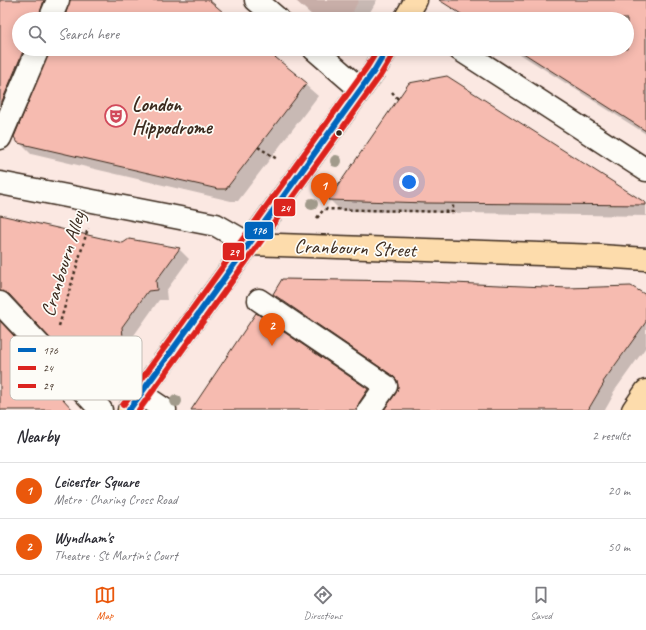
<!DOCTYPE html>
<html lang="en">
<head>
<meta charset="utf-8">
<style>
  :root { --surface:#fff; --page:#f2f2f3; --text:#2b2b33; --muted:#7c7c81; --line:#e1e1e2; --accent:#ea580c }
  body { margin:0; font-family:Caveat,sans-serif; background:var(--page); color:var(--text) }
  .you { position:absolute; left:409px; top:182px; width:14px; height:14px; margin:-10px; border:3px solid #fff; border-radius:50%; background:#1a73e8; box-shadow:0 0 0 6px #1a73e833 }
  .badge { display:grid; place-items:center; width:26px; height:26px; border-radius:50%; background:var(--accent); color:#fff; font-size:13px; font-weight:700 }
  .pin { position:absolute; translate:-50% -33px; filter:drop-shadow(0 1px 2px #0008) }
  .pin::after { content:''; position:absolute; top:21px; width:14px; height:12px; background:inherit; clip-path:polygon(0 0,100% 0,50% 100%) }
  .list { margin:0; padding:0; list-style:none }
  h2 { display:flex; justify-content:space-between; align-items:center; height:52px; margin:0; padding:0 16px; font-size:17px }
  h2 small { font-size:13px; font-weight:400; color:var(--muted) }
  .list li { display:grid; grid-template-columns:26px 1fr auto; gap:12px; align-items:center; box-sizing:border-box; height:56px; padding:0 16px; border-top:1px solid var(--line) }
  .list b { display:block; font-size:15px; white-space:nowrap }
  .list p { margin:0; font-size:13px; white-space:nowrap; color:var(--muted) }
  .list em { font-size:13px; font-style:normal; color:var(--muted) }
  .icon { flex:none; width:22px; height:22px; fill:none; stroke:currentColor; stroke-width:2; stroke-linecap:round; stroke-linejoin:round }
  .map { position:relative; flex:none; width:646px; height:410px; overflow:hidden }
  .search { position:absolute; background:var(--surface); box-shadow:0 2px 10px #0003; left:12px; right:12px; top:12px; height:44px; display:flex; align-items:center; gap:10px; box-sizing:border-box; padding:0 14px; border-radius:22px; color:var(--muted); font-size:15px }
  .sheet { height:164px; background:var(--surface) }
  nav { display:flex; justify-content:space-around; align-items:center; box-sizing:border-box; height:56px; border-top:1px solid var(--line); background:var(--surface); font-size:11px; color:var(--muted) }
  nav a { display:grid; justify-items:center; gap:2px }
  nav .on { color:var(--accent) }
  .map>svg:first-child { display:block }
  .built { fill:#fadad3 }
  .shadow { fill:#0003 }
  .building { fill:#f6bbb0; stroke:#3b2a1e }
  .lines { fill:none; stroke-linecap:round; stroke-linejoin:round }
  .minor-casing { stroke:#3b2a1e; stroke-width:25 }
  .major-casing { stroke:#3b2a1e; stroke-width:25 }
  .path { stroke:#3b2a1e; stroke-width:2.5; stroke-dasharray:3 3; stroke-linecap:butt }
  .minor { stroke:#fdfcf7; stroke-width:22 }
  .major { stroke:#fddcac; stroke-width:22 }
  .bus-1-casing { stroke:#fdfcf7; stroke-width:9 }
  .bus-2-casing { stroke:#fdfcf7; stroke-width:9 }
  .bus-3-casing { stroke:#fdfcf7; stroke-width:9 }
  .bus-1 { stroke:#0065bd; stroke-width:6 }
  .bus-2 { stroke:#dc241f; stroke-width:6 }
  .bus-3 { stroke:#dc241f; stroke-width:6 }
  .tree { fill:#a19a8b }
  .bus-dot { fill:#3b2a1e; stroke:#fdfcf7; stroke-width:1.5 }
  .labels { text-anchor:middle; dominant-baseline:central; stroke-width:3.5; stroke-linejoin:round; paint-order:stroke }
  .poi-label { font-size:20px; font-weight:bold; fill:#3b2a1e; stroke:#fdfcf7; text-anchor:start }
  .street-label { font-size:20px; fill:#3b2a1e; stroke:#fdfcf7 }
  .key { fill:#fdfcf7; stroke:#c3bdb6; stroke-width:1 }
  .key-label { font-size:11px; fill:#3b2a1e }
  .line-badge { stroke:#fdfcf7; stroke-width:1.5 }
  .badge-label { font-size:11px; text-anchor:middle; font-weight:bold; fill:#fff }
</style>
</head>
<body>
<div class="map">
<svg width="646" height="410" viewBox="0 0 646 410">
  <rect width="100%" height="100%" fill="#fbe8e2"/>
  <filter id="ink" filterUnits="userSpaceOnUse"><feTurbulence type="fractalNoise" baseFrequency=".025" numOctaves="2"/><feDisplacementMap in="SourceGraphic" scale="8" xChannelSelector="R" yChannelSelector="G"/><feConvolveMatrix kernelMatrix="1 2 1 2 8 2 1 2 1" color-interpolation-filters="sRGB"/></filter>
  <g filter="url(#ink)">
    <polygon class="built" points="295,0 359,0 349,19 317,19"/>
    <g class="shadow">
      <polygon points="0,0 67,0 54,19 19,19 19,49 46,49 0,133"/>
      <polygon points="295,0 377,0 366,19 316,19"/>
      <polygon points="462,0 646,0 646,134 512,49 627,49 627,19 465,19"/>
      <polygon points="51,49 264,49 318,96 238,201 231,201 31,154 19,142"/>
      <polygon points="329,199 646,204 646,216 341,211"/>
      <polygon points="0,216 124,244 129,240 179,249 189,259 166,291 167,300 159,300 132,338 133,347 123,349 107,371 88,376 19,303 8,300 0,306"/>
      <polygon points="274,294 646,296 646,347 613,393 614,394 605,410 385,410 399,388 399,382 284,305"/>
      <polygon points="256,314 368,390 378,400 372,410 191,410"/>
      <polygon points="0,321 58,384 51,386 73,410 0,410"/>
    </g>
    <g class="building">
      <polygon points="0,0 44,0 38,19 19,19 19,49 24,49 0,106"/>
      <polygon points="70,0 209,0 231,19 64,19"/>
      <polygon points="439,0 646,0 646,131 517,49 627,49 627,19 469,19"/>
      <polygon points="50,49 265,49 307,83 226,189 218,189 18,143 14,137"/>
      <polygon points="447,76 646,203 646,205 427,203 328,200 409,83"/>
      <polygon points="0,215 123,243 129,239 180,248 156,281 157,290 148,291 122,327 123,337 113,339 97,362 77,367 9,294 0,291"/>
      <polygon points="282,279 407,281 568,288 631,286 646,295 646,322 603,382 604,383 588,410 384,410 396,393 398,387 397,380 393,376 273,294"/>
      <polygon points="256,313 368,389 359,403 357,410 191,410"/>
      <polygon points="0,321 50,374 42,376 73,410 0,410"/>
    </g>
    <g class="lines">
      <g class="minor-casing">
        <g id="minor">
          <polyline points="256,0 278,19"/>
          <polyline points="50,19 58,0"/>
          <polyline points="314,49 360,89"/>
          <polyline points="459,49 646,170"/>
          <polyline points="0,138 38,49"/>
          <polyline points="0,183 216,225 249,244"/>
          <polyline points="259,300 386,386 369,410"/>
          <polyline points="0,303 101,410"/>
          <polyline points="141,394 165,410"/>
        </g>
      </g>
      <g class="major-casing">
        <g id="major">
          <polyline points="405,19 416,0"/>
          <polyline points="249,244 600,256 646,259"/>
          <polyline points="129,410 374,71 387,49"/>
          <polyline points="633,410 646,391"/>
        </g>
      </g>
      <g class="path">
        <polyline points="392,92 398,99"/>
        <polyline points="258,147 277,159"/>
        <polyline points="317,218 324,209 453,212 453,203"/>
        <polyline points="59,326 88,228"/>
      </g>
      <use href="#minor" class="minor"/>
      <use href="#major" class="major"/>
      <g class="bus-1-casing">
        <polyline id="bus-1" points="129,410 374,71 387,49"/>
      </g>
      <g class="bus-2-casing">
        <polyline id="bus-2" points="139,410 380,76 394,53"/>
      </g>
      <g class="bus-3-casing">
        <polyline id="bus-3" points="123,405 367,67 378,49"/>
      </g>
      <use href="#bus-1" class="bus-1"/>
      <use href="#bus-2" class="bus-2"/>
      <use href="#bus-3" class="bus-3"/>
    </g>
    <g class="tree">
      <circle cx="336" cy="161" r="6"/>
      <circle cx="312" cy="204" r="6"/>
      <circle cx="176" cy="401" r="6"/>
    </g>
  </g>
  <defs>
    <g id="theatre-ring" transform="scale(1.15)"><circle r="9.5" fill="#fdfcf7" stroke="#d1495b" stroke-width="1.5"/><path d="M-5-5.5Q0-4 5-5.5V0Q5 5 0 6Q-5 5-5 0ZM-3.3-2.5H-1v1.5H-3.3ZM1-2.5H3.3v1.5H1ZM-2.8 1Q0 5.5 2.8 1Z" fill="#d1495b"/></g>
  </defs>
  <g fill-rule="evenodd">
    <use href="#theatre-ring" x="116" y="116"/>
  </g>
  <circle class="bus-dot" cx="339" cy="133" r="3.5"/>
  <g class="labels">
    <g class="poi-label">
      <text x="132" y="104">London<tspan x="132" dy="23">Hippodrome</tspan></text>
    </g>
    <g class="street-label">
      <text transform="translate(355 248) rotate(2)">Cranbourn Street</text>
      <text transform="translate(63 264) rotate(-73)">Cranbourn Alley</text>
    </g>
  </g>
  <rect x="10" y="336" width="132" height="64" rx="6" class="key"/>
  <rect x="18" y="348" width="18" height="4" fill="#0065bd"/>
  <rect x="18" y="366" width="18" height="4" fill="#dc241f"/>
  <rect x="18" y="384" width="18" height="4" fill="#dc241f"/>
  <g class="key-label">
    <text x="43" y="354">176</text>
    <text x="43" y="372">24</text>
    <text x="43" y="390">29</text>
  </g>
  <g class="line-badge">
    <rect x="273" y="198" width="23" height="19" rx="4" fill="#dc241f"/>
    <rect x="244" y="221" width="30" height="19" rx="4" fill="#0065bd"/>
    <rect x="222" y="242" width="23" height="19" rx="4" fill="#dc241f"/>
  </g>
  <g class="badge-label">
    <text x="285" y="212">24</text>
    <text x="259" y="234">176</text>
    <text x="234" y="256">29</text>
  </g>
</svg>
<div class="you"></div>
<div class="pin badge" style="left:324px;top:206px">1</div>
<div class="pin badge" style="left:272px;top:346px">2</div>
<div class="search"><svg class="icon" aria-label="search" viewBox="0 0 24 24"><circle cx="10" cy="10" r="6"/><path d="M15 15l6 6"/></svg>Search here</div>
</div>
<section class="sheet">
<h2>Nearby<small>2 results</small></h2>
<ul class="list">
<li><span class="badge">1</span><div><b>Leicester Square</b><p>Metro · Charing Cross Road</p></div><em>20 m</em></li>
<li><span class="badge">2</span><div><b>Wyndham's</b><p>Theatre · St Martin's Court</p></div><em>50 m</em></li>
</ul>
</section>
<nav>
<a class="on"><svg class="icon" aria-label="map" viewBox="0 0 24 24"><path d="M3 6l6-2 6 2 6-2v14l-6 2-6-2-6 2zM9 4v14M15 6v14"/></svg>Map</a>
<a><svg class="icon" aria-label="directions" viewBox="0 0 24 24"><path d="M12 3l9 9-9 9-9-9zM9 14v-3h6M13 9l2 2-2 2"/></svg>Directions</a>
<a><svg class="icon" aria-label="saved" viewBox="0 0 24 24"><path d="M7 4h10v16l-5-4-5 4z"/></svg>Saved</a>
</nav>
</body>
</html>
